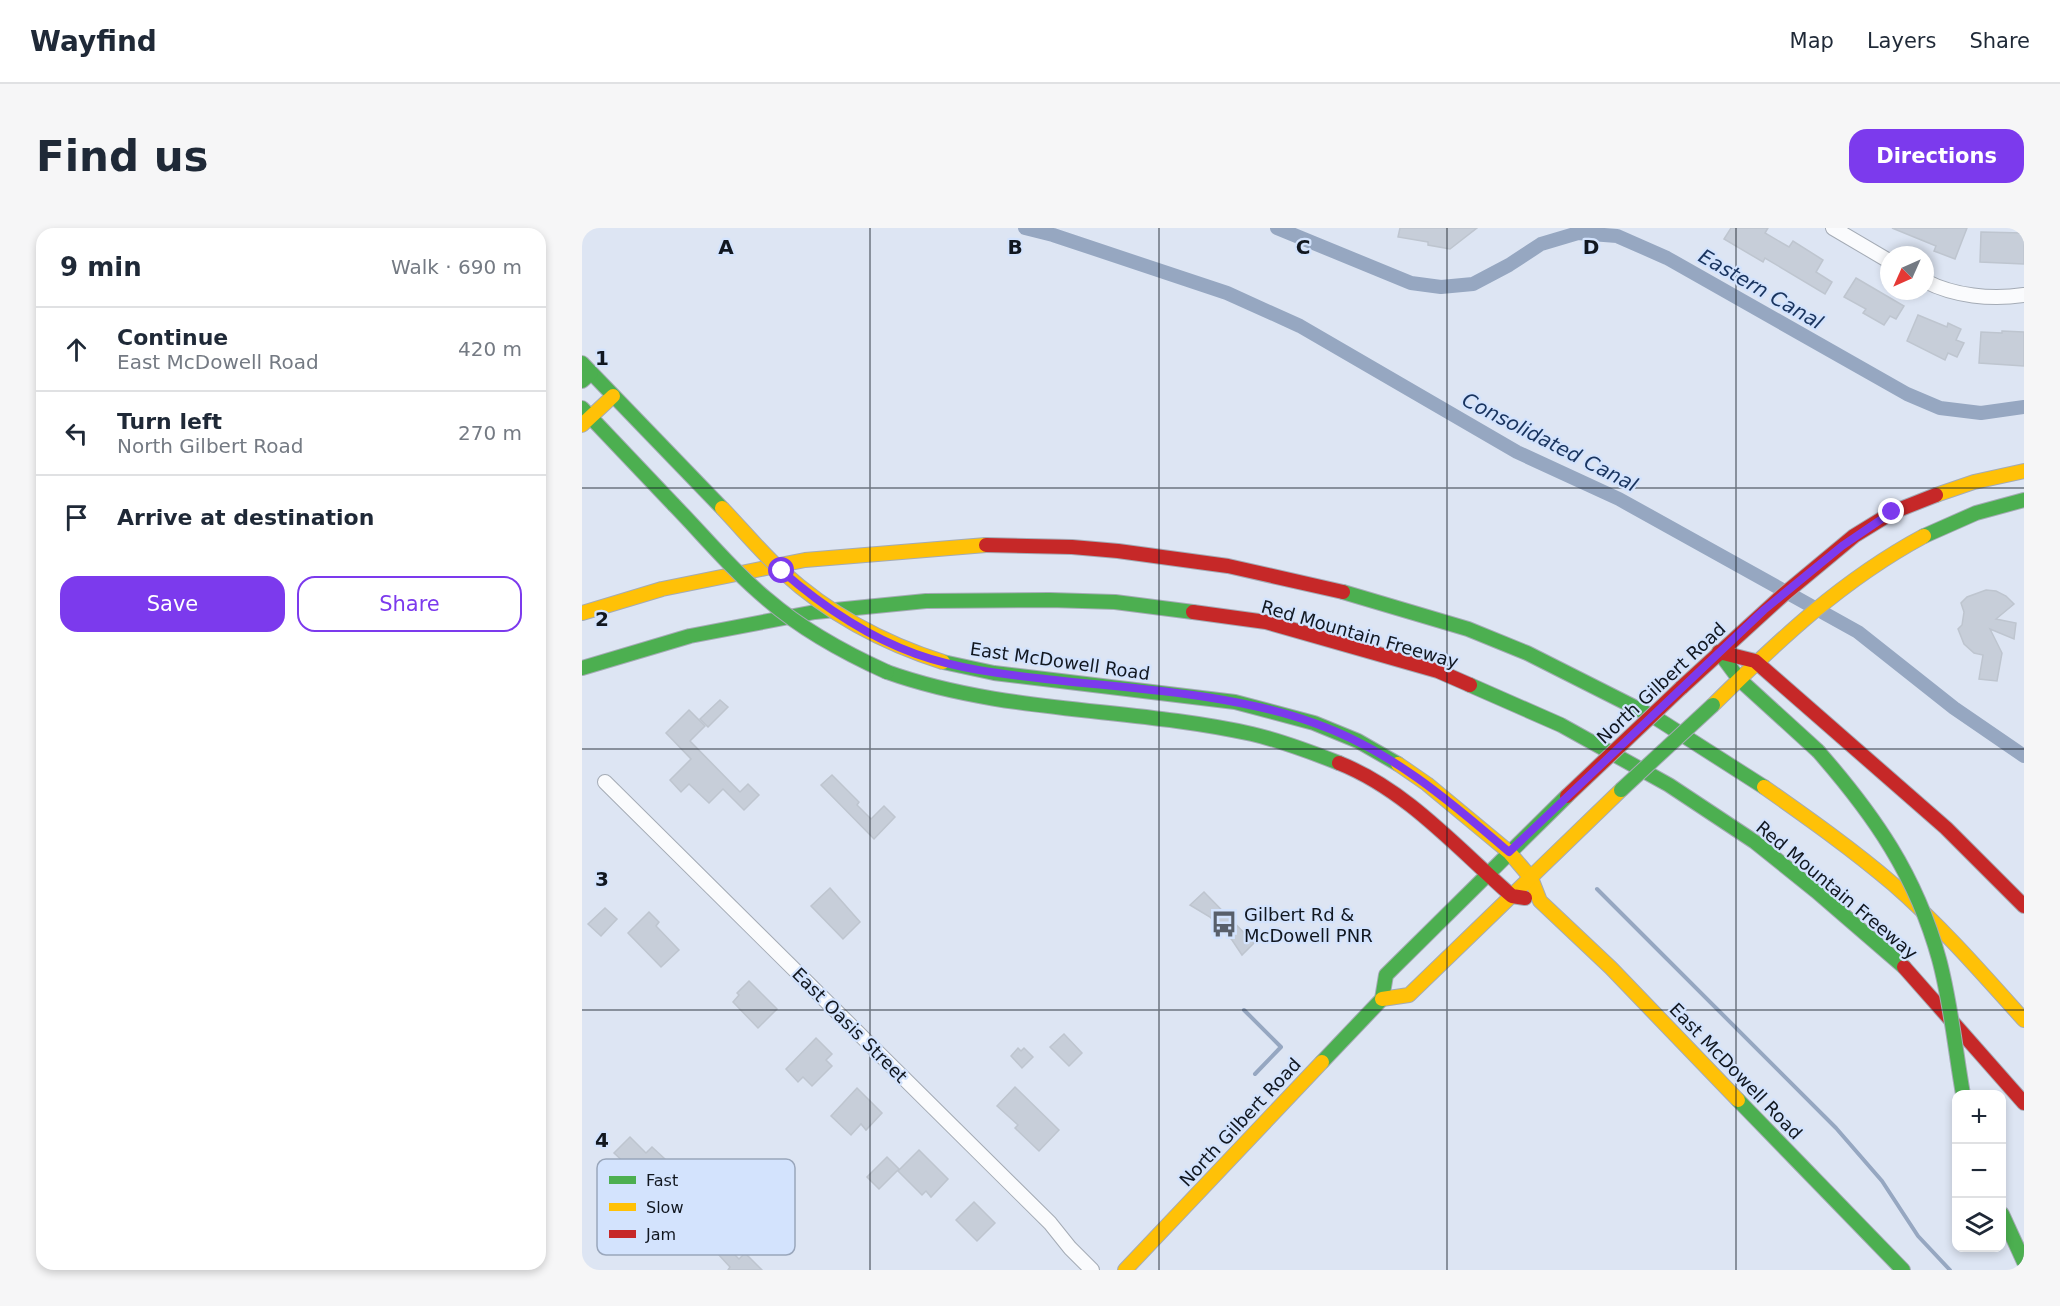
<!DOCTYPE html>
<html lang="en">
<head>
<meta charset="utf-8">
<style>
  :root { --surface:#fff; --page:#f6f6f7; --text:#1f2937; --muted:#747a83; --line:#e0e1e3; --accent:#7c3aed }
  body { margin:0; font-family:"DejaVu Sans",sans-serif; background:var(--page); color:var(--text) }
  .controls { position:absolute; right:18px; bottom:18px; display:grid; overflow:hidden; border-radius:12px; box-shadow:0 3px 9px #0003 }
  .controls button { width:54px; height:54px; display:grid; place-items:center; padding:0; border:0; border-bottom:2px solid var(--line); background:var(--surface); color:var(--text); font:30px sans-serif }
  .compass { position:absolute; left:1298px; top:18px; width:54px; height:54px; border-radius:50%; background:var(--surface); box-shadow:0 3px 9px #0003; rotate:225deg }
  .stop { position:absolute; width:18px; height:18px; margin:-14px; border:4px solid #7c3aed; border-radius:50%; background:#fff }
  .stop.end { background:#7c3aed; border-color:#fff; box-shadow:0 2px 6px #0008 }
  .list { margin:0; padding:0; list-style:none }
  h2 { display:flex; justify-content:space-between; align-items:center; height:78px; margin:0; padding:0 24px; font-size:26px }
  h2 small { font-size:20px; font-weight:400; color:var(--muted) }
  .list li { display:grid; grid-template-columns:39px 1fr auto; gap:18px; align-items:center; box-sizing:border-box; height:84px; padding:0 24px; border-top:2px solid var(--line) }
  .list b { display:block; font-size:22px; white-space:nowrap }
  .list p { margin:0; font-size:20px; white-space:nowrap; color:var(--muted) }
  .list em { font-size:20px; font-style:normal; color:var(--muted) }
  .actions { display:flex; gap:12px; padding:18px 24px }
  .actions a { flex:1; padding:14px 0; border:2px solid var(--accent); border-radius:18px; text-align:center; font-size:21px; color:var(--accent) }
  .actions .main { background:var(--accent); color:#fff }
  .icon { flex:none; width:33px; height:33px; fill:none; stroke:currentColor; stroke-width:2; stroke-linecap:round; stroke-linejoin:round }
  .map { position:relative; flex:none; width:1442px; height:1042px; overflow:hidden; border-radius:18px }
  header { display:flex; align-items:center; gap:36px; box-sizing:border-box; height:84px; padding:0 30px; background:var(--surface); border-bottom:2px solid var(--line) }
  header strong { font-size:28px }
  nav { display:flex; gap:33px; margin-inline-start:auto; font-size:21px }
  .intro { display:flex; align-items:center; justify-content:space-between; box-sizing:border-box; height:144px; padding:0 36px }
  h1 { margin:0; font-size:42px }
  .button { padding:15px 27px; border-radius:18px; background:var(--accent); color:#fff; font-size:21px; font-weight:700 }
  main { display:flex; gap:36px; padding:0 36px }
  aside { flex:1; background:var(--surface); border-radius:18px; box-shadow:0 3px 9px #0003 }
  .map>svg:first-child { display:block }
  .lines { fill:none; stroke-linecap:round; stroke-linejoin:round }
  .stream { stroke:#96a7c1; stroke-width:4 }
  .canal { stroke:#96a7c1; stroke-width:14 }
  .building { fill:#c7ced9; stroke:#bec5cf; stroke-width:1.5 }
  .street-casing { stroke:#a4abb5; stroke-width:16 }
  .fast-casing { stroke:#a4abb5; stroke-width:16 }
  .slow-casing { stroke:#a4abb5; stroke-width:16 }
  .jam-casing { stroke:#a4abb5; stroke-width:16 }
  .street { stroke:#fafbfd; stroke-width:14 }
  .fast { stroke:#4caf50; stroke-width:14 }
  .slow { stroke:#ffc107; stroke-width:14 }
  .jam { stroke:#c62828; stroke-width:14 }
  .fast-bridge-casing { stroke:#a4abb5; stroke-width:16; stroke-linecap:butt }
  .slow-bridge-casing { stroke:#a4abb5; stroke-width:16; stroke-linecap:butt }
  .jam-bridge-casing { stroke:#a4abb5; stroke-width:16; stroke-linecap:butt }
  .fast-bridge { stroke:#4caf50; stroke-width:14 }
  .slow-bridge { stroke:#ffc107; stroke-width:14 }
  .jam-bridge { stroke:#c62828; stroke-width:14 }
  .route { stroke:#7c3aed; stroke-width:8 }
  .grid { fill:none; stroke:#111720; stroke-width:1.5; stroke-opacity:0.55 }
  .labels { text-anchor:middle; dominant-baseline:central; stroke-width:4.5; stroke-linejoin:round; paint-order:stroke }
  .street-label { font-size:18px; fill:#111720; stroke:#d3e3fd }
  .poi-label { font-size:18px; fill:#111720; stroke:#d3e3fd; text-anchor:start }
  .water-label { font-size:20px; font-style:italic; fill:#19345f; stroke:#d3e3fd }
  .key { fill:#d3e3fd; stroke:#99a6bb; stroke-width:1.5 }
  .key-label { font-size:16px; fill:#111720 }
  .grid-label { font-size:20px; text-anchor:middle; font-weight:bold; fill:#111720; stroke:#d3e3fd; stroke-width:4.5; stroke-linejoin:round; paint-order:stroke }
</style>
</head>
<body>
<header>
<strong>Wayfind</strong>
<nav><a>Map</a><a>Layers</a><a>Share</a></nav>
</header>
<div class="intro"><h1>Find us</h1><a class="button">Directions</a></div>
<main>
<aside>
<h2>9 min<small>Walk · 690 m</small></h2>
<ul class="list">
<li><svg class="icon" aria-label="ahead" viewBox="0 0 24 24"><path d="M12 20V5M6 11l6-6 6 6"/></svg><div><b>Continue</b><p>East McDowell Road</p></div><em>420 m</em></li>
<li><svg class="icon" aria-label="left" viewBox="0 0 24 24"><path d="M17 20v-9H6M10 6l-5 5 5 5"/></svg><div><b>Turn left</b><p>North Gilbert Road</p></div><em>270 m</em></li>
<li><svg class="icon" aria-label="arrive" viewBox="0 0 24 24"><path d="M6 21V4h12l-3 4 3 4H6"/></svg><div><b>Arrive at destination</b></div></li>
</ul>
<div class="actions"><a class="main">Save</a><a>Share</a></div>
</aside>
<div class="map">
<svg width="1442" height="1042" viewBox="0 0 1442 1042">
  <rect width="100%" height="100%" fill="#dde5f3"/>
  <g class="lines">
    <g class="stream">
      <polyline points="1015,661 1254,900 1300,953 1336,1008 1368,1042"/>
      <polyline points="662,782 699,819 673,846"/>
    </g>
    <g class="canal">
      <polyline points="443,0 471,7 645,65 718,98 935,224 1037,271 1276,404 1372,480 1442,528"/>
      <polyline points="695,0 829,55 859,59 891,56 927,37 959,16 996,5 1035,8 1085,30 1325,166 1358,180 1399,185 1442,179"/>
    </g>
  </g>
  <g class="building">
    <polygon points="818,0 895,0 868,21 846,17 846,14 816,9"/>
    <polygon points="1149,0 1186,0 1183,5 1207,19 1211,13 1241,32 1234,44 1250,54 1243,66 1183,30 1181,34 1142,11"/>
    <polygon points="1310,0 1385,0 1373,31 1352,23 1354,18"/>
    <polygon points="1399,4 1442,5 1442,36 1398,34"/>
    <polygon points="1274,50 1322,78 1314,91 1308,88 1302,97 1281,85 1284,81 1262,69"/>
    <polygon points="1336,87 1365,99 1366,95 1379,101 1374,112 1382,115 1375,129 1366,125 1363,132 1325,113"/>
    <polygon points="1420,103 1442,104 1442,138 1397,135 1399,104 1420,105"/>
    <polygon points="1404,362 1414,363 1424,368 1432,376 1414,391 1434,395 1432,411 1408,401 1420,425 1415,453 1397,451 1401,427 1392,425 1382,416 1376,401 1380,397 1382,384 1379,375 1385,369"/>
    <polygon points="138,472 146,479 126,499 118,491"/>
    <polygon points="107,482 123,498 108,513 158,564 166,556 177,567 162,582 141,561 127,575 107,556 99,564 88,552 109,531 84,505"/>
    <polygon points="250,547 277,574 275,577 289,591 302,578 313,589 292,611 239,557"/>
    <polygon points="248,660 278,694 261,711 229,678"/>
    <polygon points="622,664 672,715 660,727 650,712 628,689 608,677"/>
    <polygon points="23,680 35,691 19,708 6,696"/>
    <polygon points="67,684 77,694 74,698 97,722 79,739 46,705"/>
    <polygon points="167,753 195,781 176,800 151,774 157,767 155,765"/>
    <polygon points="482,806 500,825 487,838 468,819"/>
    <polygon points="234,810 250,826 244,832 250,838 230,858 221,849 216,854 204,841"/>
    <polygon points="436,820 439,823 442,820 451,829 440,840 429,828"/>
    <polygon points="433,859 477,902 457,923 433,900 436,897 415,878"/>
    <polygon points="275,860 300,885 284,902 279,896 269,907 249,888"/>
    <polygon points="48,909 64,925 70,919 83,931 62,953 32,925"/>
    <polygon points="337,922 366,951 349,969 344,963 340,967 316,943"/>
    <polygon points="305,929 317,941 297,961 285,949"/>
    <polygon points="392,974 413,995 395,1013 374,992"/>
    <polygon points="144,1018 157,1031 163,1025 180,1042 146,1042 148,1039 136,1026"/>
  </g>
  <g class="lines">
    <g class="street-casing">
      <g id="street">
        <polyline points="1251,0 1307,33"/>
        <path d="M1343 53C1372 68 1409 72 1442 67"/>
        <polyline points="23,554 468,995 488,1020 510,1042"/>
      </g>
    </g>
    <g class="fast-casing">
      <g id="fast">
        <polyline points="0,135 140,280"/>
        <polyline points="0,153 9,145"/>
        <polyline points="0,180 92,277"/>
        <polyline points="1342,308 1394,285 1442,272"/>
        <polyline points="761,364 886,401 945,425 1074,490 1182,559"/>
        <polyline points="1137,424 1157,451 1236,523"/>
        <polyline points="361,434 412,445 653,474 732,495 776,513 816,536"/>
        <polyline points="0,440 108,408 233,384 344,373 468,372 533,374 611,384"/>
        <path d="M305 444C423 486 549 479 670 506 700 513 729 524 757 535"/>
        <polyline points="888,457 979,497 1087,557 1173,614 1234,663 1322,739"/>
        <polyline points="740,834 800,771 804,747 985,568"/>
        <polyline points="1156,872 1321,1042"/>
        <polyline points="1420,986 1442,1034"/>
      </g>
    </g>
    <g class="slow-casing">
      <g id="slow">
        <polyline points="0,197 31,168"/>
        <polyline points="1354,267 1392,254 1442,243"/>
        <polyline points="0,385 80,361 223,332 404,317"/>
        <path d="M1131 477C1197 412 1260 352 1342 308"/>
        <polyline points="816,536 845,556 927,624 949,650 958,673 1029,740 1156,872"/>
        <path d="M1182 559C1226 590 1270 621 1311 656 1358 697 1400 745 1442 792"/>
        <polyline points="800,771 827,767 1039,562"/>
        <polyline points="543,1042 740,834"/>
      </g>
    </g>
    <g class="jam-casing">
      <g id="jam">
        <polyline points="404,317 490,319 536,323 646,338 761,364"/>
        <polyline points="611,384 684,394 856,443 888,457"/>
        <polyline points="1137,424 1173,433 1364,600 1442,678"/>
        <polyline points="1099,460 1201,367 1272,308 1311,284 1354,267"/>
        <path d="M757 535C825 562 876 621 930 668L943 670"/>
        <polyline points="1322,739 1442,875"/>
      </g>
    </g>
    <use href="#street" class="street"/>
    <use href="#fast" class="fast"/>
    <use href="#slow" class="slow"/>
    <use href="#jam" class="jam"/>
    <g class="fast-bridge-casing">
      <g id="fast-bridge">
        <path d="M92 277C123 309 152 344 186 372 222 403 263 425 305 444"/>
        <path d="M1236 523C1292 587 1334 647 1357 731 1369 775 1373 821 1381 866"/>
        <polyline points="1039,562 1131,477"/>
      </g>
    </g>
    <g class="slow-bridge-casing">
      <path id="slow-bridge" d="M140 280C160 301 179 324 201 344 247 386 301 415 361 434"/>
    </g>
    <g class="jam-bridge-casing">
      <polyline id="jam-bridge" points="985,568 1099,460"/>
    </g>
    <use href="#fast-bridge" class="fast-bridge"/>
    <use href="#slow-bridge" class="slow-bridge"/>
    <use href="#jam-bridge" class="jam-bridge"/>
  </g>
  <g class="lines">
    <path class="route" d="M200 343C240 378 284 408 334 426 376 441 420 446 463 451 551 461 649 465 732 495 807 521 868 573 927 624L1182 382 1260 318 1310 284"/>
  </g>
  <path class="grid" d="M288 0V1042M577 0V1042M865 0V1042M1154 0V1042M0 260H1442M0 521H1442M0 782H1442"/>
  <defs>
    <g id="bus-bare" transform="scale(2.07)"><path d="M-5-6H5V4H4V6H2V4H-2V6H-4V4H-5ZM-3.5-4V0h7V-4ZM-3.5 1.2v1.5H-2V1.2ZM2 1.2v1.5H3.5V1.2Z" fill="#585f6a" stroke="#d3e3fd" stroke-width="2.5" paint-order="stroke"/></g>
  </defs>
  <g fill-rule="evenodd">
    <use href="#bus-bare" x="642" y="696"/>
  </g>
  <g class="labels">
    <g class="street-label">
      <text transform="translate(778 406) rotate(16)">Red Mountain Freeway</text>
      <text transform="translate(478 433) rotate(8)">East McDowell Road</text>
      <text transform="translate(1079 455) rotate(-43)">North Gilbert Road</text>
      <text transform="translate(1255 662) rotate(40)">Red Mountain Freeway</text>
      <text transform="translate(268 797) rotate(45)">East Oasis Street</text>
      <text transform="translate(1154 843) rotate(46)">East McDowell Road</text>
      <text transform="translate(658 894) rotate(-47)">North Gilbert Road</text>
    </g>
    <g class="poi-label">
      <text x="662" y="686">Gilbert Rd &amp;<tspan x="662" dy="21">McDowell PNR</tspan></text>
    </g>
    <g class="water-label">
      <text transform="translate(1179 61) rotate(30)">Eastern Canal</text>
      <text transform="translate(968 214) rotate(27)">Consolidated Canal</text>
    </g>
  </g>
  <rect x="15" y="931" width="198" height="96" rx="9" class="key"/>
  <rect x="27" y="948" width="27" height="8" fill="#4caf50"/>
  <rect x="27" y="975" width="27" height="8" fill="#ffc107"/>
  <rect x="27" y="1002" width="27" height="8" fill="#c62828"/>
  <g class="key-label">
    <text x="64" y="958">Fast</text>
    <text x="64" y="985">Slow</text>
    <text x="64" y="1012">Jam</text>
  </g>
  <g class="grid-label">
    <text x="144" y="26">A</text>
    <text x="433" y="26">B</text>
    <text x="721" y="26">C</text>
    <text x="1009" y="26">D</text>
    <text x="20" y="137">1</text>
    <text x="20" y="398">2</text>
    <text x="20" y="658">3</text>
    <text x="20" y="919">4</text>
  </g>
</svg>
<div class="controls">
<button>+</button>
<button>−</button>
<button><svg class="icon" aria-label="layers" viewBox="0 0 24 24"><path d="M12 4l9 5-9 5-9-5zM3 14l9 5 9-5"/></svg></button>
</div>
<svg class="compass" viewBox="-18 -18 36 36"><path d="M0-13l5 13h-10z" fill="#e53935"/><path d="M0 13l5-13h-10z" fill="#747a83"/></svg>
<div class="stop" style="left:200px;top:343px"></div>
<div class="stop end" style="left:1310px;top:284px"></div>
</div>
</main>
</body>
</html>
